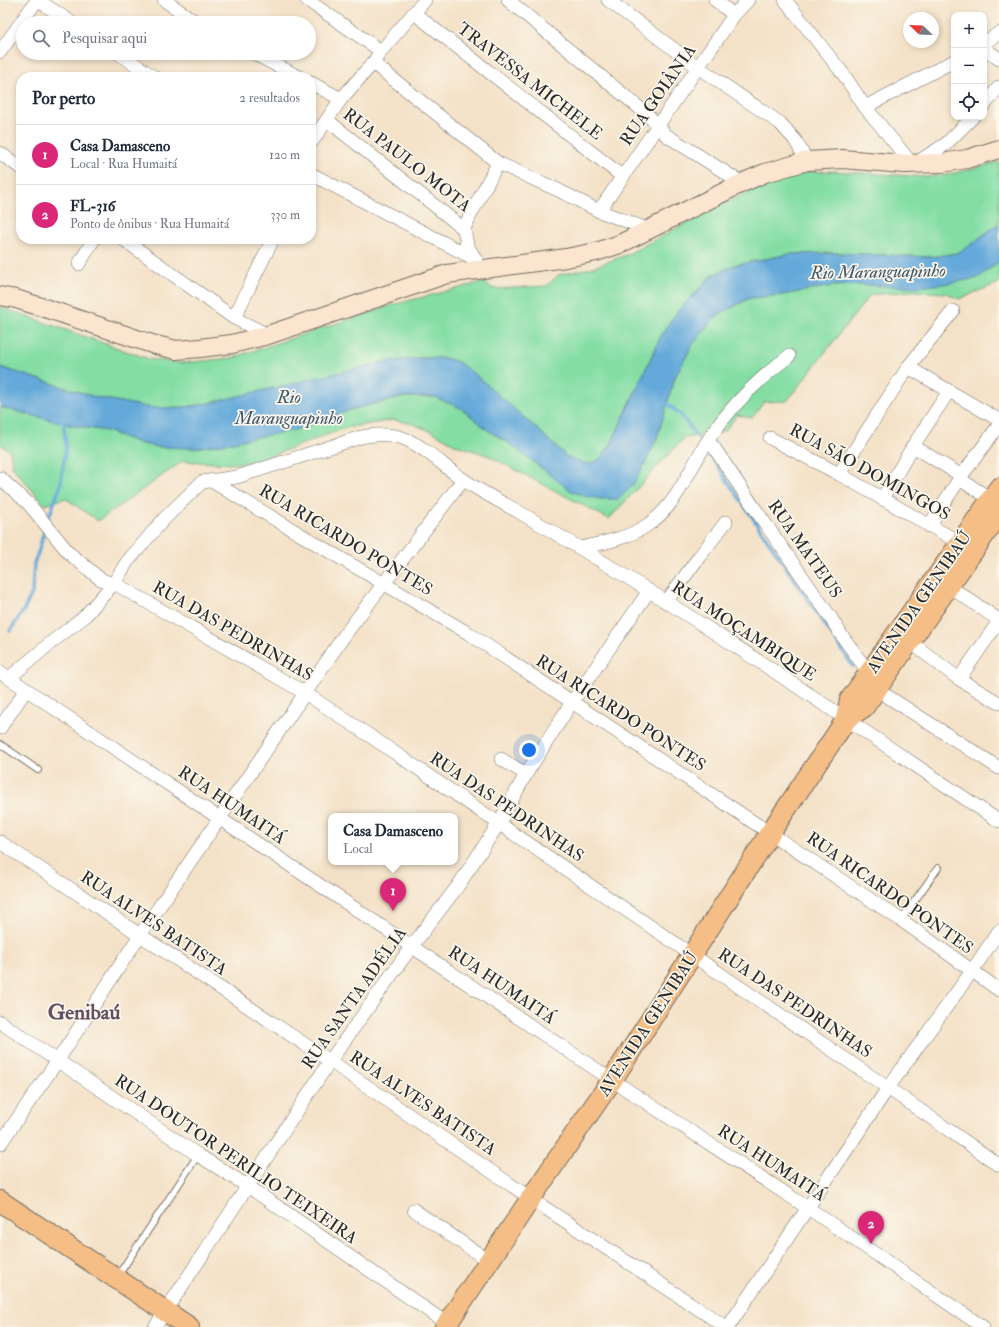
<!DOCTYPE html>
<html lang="pt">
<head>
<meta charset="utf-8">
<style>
  :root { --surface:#fff; --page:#f6f6f7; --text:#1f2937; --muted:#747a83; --line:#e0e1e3; --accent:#db2777 }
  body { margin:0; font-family:"IM FELL Double Pica",serif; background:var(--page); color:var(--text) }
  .controls { position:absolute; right:12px; top:12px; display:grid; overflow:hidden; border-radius:8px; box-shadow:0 2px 6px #0003 }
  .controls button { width:36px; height:36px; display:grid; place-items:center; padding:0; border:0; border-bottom:1px solid var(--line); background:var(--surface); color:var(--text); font:20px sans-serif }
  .compass { position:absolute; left:903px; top:12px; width:36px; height:36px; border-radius:50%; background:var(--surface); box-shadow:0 2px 6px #0003; rotate:293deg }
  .you { position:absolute; left:529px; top:750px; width:14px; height:14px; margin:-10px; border:3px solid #fff; border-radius:50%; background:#1a73e8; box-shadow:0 0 0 6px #1a73e833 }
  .badge { display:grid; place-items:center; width:26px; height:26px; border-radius:50%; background:var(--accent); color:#fff; font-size:13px; font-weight:700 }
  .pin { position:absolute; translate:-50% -33px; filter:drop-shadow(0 1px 2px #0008) }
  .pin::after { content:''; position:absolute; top:21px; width:14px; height:12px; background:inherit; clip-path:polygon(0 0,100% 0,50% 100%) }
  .popup { position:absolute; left:328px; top:813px; width:130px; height:52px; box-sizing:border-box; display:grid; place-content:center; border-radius:8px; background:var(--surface); filter:drop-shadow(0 1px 3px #0005); font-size:13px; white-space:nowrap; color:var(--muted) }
  .popup b { font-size:15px; color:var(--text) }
  .popup::after { content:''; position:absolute; left:50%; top:100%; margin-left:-8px; border:8px solid transparent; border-top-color:var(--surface) }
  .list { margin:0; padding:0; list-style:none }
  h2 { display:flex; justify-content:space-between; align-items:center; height:52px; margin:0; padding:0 16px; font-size:17px }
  h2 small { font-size:13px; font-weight:400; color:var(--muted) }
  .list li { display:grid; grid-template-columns:26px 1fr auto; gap:12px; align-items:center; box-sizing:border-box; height:60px; padding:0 16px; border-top:1px solid var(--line) }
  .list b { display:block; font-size:15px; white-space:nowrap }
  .list p { margin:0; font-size:13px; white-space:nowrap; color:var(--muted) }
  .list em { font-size:13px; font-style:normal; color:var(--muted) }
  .icon { flex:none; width:22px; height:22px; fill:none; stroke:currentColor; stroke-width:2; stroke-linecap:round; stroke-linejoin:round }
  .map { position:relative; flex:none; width:999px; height:1327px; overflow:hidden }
  .search { position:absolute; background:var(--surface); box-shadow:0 2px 6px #0003; left:16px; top:16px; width:300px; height:44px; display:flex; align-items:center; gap:10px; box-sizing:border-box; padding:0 14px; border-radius:22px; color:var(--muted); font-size:15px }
  .panel { position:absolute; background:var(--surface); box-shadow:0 2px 6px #0003; left:16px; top:72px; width:300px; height:172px; border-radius:16px }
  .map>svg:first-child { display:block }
  .green { fill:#84dea4; stroke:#588468 }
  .water { fill:#64a9da; stroke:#486a82 }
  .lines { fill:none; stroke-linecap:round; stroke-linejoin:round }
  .stream { stroke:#64a9da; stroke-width:3.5 }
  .lane-casing { stroke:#716b62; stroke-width:8 }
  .street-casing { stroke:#716b62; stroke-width:14 }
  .secondary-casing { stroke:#716b62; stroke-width:20 }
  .primary-casing { stroke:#716b62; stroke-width:22 }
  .lane { stroke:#fff; stroke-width:6 }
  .street { stroke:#fff; stroke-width:13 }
  .secondary { stroke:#fbe5cf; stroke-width:18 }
  .primary { stroke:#f5be86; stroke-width:20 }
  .labels { text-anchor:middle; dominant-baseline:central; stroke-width:3.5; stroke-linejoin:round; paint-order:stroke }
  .street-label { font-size:17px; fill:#2b2b2b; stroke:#fbf7ec }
  .water-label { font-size:18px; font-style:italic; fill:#3f5768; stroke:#fbf7ec }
  .district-label { font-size:21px; font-weight:bold; fill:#635062; stroke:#fbf7ec }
</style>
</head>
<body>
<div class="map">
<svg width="999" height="1327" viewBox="0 0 999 1327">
  <rect width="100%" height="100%" fill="#fbf7ec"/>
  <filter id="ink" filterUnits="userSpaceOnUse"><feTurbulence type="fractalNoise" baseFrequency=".025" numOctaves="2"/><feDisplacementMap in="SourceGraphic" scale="8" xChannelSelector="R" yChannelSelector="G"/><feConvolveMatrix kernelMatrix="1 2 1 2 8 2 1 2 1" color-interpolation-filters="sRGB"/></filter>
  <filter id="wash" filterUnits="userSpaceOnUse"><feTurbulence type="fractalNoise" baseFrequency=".012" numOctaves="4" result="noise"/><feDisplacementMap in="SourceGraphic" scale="16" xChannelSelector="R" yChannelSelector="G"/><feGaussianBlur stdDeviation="0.9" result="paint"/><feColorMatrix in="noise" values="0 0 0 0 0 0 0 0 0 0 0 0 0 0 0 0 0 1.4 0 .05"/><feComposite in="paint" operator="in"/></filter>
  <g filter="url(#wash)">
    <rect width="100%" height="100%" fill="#f4e2c8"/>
    <g class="green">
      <polygon points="999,162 999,223 968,247 957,253 931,257 836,253 790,254 735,265 712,275 677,312 661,336 610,446 599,460 588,464 567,457 536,428 445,358 419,358 209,403 186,407 152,408 95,397 0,367 0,307 149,359 181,363 232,358 392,305 483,282 494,289 547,286 558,275 591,268 626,255 723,204 769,183 807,172 832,171 926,177 947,175"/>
      <polygon points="999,261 999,283 959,299 946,293 912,291 870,295 787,401 764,402 752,418 737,415 725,431 684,438 609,519 487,455 456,445 435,433 413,424 394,420 345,428 271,456 243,463 230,464 183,461 98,521 65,498 45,505 13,468 10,451 0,444 0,407 70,425 107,431 142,444 159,447 195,448 222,444 313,423 353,409 404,397 434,397 461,408 489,431 509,443 552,476 645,464 657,438 675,377 693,344 716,316 750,298 782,295 831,286 978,278"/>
    </g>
    <polygon class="water" points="999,223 999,261 978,278 957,282 919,287 857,285 831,286 782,295 750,298 716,316 693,344 675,377 657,438 645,464 632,486 619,499 600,499 585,496 571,491 509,443 489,431 461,408 434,397 404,397 353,409 295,430 222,444 195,448 159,447 142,444 107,431 70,425 0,407 0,367 95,397 152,408 186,407 209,403 384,362 419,358 445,358 458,362 477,376 536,428 567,457 588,464 599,460 610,446 661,336 677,312 713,275 735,265 790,254 836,253 931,257 957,253 968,247"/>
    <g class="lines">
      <g class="stream">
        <polyline points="665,402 681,415 698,438"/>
        <polyline points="710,455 853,666"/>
        <polyline points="47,522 60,487 66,446 63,419"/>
        <polyline points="10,631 24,610 32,593 34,563 38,553 45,528"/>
      </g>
    </g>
  </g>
  <g filter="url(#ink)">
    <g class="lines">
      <g class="lane-casing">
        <g id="lane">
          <polyline points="0,744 38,770"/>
          <polyline points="901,920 938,868"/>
          <polyline points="117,1277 198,1155"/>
        </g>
      </g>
      <g class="street-casing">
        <g id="street">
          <polyline points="38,0 72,23"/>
          <polyline points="164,0 197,23"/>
          <polyline points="307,0 381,51"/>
          <polyline points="508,0 648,115 666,135 742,183"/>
          <polyline points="608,0 699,68 780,123 795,140 807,161"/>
          <polyline points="715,0 734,15"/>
          <polyline points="785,0 844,75 865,107 913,165 946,144 973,117"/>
          <polyline points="414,13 623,177"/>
          <polyline points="984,43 999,33"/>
          <polyline points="984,48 999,59"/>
          <polyline points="0,52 37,0"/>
          <polyline points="118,53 154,77"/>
          <polyline points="253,53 299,77"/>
          <polyline points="373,63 498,163 558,190 599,211 650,230"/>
          <polyline points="311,83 341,99"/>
          <polyline points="984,105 999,87"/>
          <polyline points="865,107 954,61"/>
          <polyline points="327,120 464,229"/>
          <polyline points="311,143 341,99 373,63 381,51 425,0"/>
          <polyline points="0,153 21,168"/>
          <polyline points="311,174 475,259"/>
          <polyline points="599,211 734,15 748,0"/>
          <polyline points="123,239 234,318 268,335"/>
          <polyline points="476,260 467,245 464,229 470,216 498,163"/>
          <polyline points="79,264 94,239"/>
          <polyline points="234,318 273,239"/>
          <polyline points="908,367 999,420"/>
          <polyline points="770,438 839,474 966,546"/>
          <polyline points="713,446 751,503 829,615 840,633 869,673"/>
          <polyline points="913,446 957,473 964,482 991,499"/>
          <polyline points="839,474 908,367 953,311"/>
          <polyline points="0,478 28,503 69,553 99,578 107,582 114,583 305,693 376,740 888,1088 999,1165"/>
          <polyline points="213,482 308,539 468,633 901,920 999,990"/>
          <polyline points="882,499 913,446 949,391"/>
          <polyline points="929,526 960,478 999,425"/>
          <path d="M580 548C603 543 626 539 646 526 679 505 689 467 711 436 732 404 759 379 789 356"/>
          <polyline points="949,586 999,620"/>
          <polyline points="666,602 699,557 726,522"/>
          <polyline points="909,641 959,679 999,703"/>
          <polyline points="0,672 612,1080 808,1208 983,1327"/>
          <path d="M9 678 53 641 84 617 114 583 127 562 164 519 202 482 237 477 361 437C376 434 391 433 405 439 427 448 444 467 464 480 481 492 501 502 519 512 684 608 841 716 999 821"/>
          <polyline points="959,679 999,621"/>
          <polyline points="876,689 999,768"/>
          <polyline points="0,728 26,690"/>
          <polyline points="501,759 526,774"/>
          <polyline points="0,842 330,1061 536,1202 726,1327"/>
          <polyline points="0,1022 198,1155 249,1187 452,1327"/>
          <polyline points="0,1144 58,1060 140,935 346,633 463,480"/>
          <polyline points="414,1210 489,1261"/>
          <polyline points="155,1327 330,1061 412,946 458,886 499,823 526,774 572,702 649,591"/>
          <polyline points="728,1327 888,1088 972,971 999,931"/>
        </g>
      </g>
      <g class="secondary-casing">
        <polyline id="secondary" points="0,296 16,299 48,309 152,344 176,350 200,348 232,344 268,335 447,274 566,258 596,252 620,244 742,183 765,173 807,161 842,159 904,164 942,163 967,159 999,149"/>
      </g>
      <g class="primary-casing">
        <g id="primary">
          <polyline points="846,719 850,700 999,488"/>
          <polyline points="0,1201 189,1327"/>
          <polyline points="445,1327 531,1198 612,1080 770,833 844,723 846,719 864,707 999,514"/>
        </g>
      </g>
      <use href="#lane" class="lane"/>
      <use href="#street" class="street"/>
      <use href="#secondary" class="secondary"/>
      <use href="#primary" class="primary"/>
    </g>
  </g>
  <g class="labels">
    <g class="street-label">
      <text transform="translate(530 81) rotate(38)">TRAVESSA MICHELE</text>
      <text transform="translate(658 95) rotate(-55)">RUA GOIÂNIA</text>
      <text transform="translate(407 160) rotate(38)">RUA PAULO MOTA</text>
      <text transform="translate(870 472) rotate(29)">RUA SÃO DOMINGOS</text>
      <text transform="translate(346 540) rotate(31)">RUA RICARDO PONTES</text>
      <text transform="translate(805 549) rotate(55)">RUA MATEUS</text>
      <text transform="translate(919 602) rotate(-55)">AVENIDA GENIBAÚ</text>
      <text transform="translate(233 631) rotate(30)">RUA DAS PEDRINHAS</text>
      <text transform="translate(744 631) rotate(33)">RUA MOÇAMBIQUE</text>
      <text transform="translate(621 713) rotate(33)">RUA RICARDO PONTES</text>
      <text transform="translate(232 805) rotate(34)">RUA HUMAITÁ</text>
      <text transform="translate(507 807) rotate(34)">RUA DAS PEDRINHAS</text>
      <text transform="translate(890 893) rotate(35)">RUA RICARDO PONTES</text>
      <text transform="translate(154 923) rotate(34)">RUA ALVES BATISTA</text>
      <text transform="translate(502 985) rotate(34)">RUA HUMAITÁ</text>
      <text transform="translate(354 998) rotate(-55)">RUA SANTA ADÉLIA</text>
      <text transform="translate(795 1003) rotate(34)">RUA DAS PEDRINHAS</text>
      <text transform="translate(648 1024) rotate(-57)">AVENIDA GENIBAÚ</text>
      <text transform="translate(423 1103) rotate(34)">RUA ALVES BATISTA</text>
      <text transform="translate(236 1159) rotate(34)">RUA DOUTOR PERILIO TEIXEIRA</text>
      <text transform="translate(772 1163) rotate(33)">RUA HUMAITÁ</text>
    </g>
    <g class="water-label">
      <text transform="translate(878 272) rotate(-1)">Rio Maranguapinho</text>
      <text x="289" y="397">Rio<tspan x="289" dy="21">Maranguapinho</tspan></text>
    </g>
    <g class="district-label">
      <text x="84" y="1012">Genibaú</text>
    </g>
  </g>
</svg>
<div class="controls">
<button>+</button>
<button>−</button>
<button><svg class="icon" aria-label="locate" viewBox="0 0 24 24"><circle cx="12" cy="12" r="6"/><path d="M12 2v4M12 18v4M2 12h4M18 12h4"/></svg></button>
</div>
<svg class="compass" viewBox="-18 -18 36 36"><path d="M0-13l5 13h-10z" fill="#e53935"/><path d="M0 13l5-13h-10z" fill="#747a83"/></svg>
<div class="you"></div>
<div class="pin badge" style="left:393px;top:911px">1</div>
<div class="popup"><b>Casa Damasceno</b>Local</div>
<div class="pin badge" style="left:871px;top:1244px">2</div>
<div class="search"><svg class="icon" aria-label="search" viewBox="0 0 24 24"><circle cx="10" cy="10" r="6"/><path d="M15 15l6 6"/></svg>Pesquisar aqui</div>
<section class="panel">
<h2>Por perto<small>2 resultados</small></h2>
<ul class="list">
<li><span class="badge">1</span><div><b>Casa Damasceno</b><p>Local · Rua Humaitá</p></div><em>120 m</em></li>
<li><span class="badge">2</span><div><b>FL-316</b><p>Ponto de ônibus · Rua Humaitá</p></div><em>330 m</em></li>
</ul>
</section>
</div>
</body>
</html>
